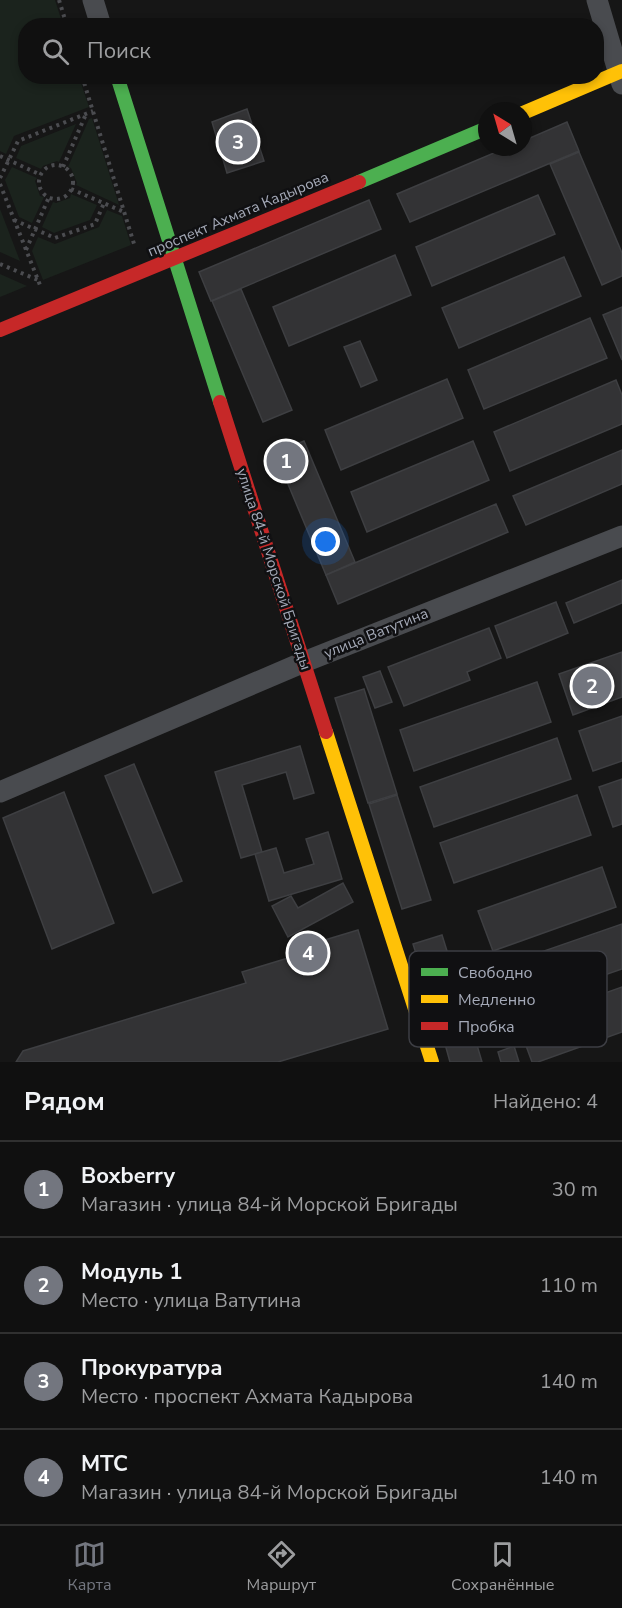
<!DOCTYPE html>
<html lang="ru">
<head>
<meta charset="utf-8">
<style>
  :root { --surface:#101010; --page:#1e1e1e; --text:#f1f3f6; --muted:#9c9d9f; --line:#303030; --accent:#73767f }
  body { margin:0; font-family:"Nunito Sans",sans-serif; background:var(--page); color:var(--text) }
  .compass { position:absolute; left:478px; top:102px; width:54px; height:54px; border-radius:50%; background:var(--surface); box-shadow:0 3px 9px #0003; rotate:323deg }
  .you { position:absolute; left:326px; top:542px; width:21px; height:21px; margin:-15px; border:4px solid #fff; border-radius:50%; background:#1a73e8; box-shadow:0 0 0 9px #1a73e833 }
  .badge { display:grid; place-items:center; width:39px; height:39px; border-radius:50%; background:var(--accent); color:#fff; font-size:20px; font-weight:700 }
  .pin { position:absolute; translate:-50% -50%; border:3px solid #fff; box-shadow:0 2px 6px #0006 }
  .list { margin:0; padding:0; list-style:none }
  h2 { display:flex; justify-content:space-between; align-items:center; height:78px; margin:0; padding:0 24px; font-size:26px }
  h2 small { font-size:20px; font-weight:400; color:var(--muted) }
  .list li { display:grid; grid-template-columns:39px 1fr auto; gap:18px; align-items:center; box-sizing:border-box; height:96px; padding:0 24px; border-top:2px solid var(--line) }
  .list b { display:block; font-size:22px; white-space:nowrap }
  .list p { margin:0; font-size:20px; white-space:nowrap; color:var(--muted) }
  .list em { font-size:20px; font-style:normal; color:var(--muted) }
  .icon { flex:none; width:33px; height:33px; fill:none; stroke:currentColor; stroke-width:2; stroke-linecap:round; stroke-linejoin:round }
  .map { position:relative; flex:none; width:622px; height:1062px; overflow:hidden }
  .search { position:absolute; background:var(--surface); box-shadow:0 3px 9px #0003; left:18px; right:18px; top:18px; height:66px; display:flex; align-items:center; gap:15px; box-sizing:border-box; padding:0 21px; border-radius:24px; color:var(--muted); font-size:22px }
  .sheet { height:462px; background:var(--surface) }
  nav { display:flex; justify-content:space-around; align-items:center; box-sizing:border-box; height:84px; border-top:2px solid var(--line); background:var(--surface); font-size:16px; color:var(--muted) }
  nav a { display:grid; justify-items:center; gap:3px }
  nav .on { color:var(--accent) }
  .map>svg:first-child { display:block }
  .green { fill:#1b231d }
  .building { fill:#333335; stroke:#3e3f42; stroke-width:1.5 }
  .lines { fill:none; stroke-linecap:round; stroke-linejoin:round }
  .path { stroke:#4b4c50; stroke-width:4; stroke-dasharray:3 4.5; stroke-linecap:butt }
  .street { stroke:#494b4f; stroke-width:21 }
  .fast { stroke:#4caf50; stroke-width:14 }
  .slow { stroke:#ffc107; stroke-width:14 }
  .jam { stroke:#c62828; stroke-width:14 }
  .labels { text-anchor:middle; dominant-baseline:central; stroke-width:5; stroke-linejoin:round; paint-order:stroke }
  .street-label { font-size:15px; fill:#a5aab8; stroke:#101012 }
  .key { fill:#101012; stroke:#3d3e44; stroke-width:1.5 }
  .key-label { font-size:16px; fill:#a5aab8 }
</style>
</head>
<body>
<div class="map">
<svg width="622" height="1062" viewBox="0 0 622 1062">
  <rect width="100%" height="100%" fill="#161616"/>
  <g class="green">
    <polygon points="0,0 55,0 63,25 26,26 26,76 79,77 89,107 14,136 6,154 0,151"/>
    <polygon points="92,118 119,205 76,185 77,183 71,168 68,167 89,119"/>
    <polygon points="76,124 59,162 57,161 43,166 41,169 16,158 21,146"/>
    <polygon points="12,167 37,178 35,181 40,196 44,197 32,223 19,217 5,180"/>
    <polygon points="71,194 97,205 90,220 54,233 42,227 53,202 56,203 70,198"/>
    <polygon points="0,209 20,261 0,252"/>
    <polygon points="107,210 122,216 131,245 43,280 32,251 38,237 55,244 99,227"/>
    <polygon points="0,274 27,286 0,297"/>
  </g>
  <g class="building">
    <polygon points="247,109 264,161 227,173 212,122"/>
    <polygon points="567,122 579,151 410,222 397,194 508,147 523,147 523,141"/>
    <polygon points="579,152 622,253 622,276 602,285 550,164"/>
    <polygon points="538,195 555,234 432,286 416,247"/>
    <polygon points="369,200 381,229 211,301 199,272"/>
    <polygon points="395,255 411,295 289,346 273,307"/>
    <polygon points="564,257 581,296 459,348 442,308"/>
    <polygon points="241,289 292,410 263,422 212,301"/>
    <polygon points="622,307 622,360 603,315"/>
    <polygon points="590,318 607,358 484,409 468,370"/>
    <polygon points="360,341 377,380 361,387 344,347"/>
    <polygon points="447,379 463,418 341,470 325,430"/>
    <polygon points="616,380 622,395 622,424 510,471 494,432"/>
    <polygon points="304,441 355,562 326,575 275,453"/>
    <polygon points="473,441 489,480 367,532 351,492"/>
    <polygon points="622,450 622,484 526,525 513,496"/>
    <polygon points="496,504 508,532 338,604 326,575"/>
    <polygon points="622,580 622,603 574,623 566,603"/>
    <polygon points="556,602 568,633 507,658 495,626"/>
    <polygon points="489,628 501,658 467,672 470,680 404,706 388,667"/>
    <polygon points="622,652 622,697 573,715 559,674"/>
    <polygon points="380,671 392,702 375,708 363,677"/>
    <polygon points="537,682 551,722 414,771 400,730"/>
    <polygon points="364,689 397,794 368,803 335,698"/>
    <polygon points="622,716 622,761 593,771 579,731"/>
    <polygon points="557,738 571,779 434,827 420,787"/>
    <polygon points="300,746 314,793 294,799 286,772 242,785 262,852 241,858 215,772"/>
    <polygon points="134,764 182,881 153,893 105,776"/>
    <polygon points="622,779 622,824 613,827 599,787"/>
    <polygon points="64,792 114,923 52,949 3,818"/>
    <polygon points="397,795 431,900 402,909 369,804"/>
    <polygon points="577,795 591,835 454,883 440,843"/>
    <polygon points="328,832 342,879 269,901 255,854 276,848 284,873 314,864 306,839"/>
    <polygon points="602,867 616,907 493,951 478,911"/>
    <polygon points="343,883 353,902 288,937 272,906 291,896 298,908"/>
    <polygon points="622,924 622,969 512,1007 498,967"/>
    <polygon points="358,930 388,1029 278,1062 16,1062 23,1051 246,983 242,972 298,955 295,949"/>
    <polygon points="442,935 473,1034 444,1043 413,944"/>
    <polygon points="622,987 622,1032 538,1062 532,1062 518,1024"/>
    <polygon points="474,1035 482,1062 450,1062 445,1044"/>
    <polygon points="514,1046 519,1062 501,1062 498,1052"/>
  </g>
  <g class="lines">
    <g class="path">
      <polyline points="59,0 67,26"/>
      <polyline points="82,76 135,247"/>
      <polyline points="0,156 41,175"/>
      <circle cx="56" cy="182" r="17"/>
      <polyline points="63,167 86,114"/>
      <polyline points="0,178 18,141 93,111"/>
      <polyline points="0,184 40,285"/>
      <polyline points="71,189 124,212"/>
      <polyline points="14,220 55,238 95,224 104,203"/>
      <polyline points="26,250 49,197"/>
      <polyline points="0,264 38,280"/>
    </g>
    <g class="street">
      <polyline points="93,0 101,26"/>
      <polyline points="597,0 622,84"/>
      <polyline points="0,792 304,662 622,536"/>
    </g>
    <g class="fast">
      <polyline points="117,76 220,402"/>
      <polyline points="359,182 487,128"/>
    </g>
    <g class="slow">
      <polyline points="523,113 622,71"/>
      <polyline points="326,732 432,1062"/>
    </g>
    <g class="jam">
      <polyline points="0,330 359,182"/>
      <polyline points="220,402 326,732"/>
    </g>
  </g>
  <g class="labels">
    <g class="street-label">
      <text transform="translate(238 214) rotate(-23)">проспект Ахмата Кадырова</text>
      <text transform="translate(274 569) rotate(72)">улица 84-й Морской Бригады</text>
      <text transform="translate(376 633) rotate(-22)">улица Ватутина</text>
    </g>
  </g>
  <rect x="409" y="951" width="198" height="96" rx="9" class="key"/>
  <rect x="421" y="968" width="27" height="8" fill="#4caf50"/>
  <rect x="421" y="995" width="27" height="8" fill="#ffc107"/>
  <rect x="421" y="1022" width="27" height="8" fill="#c62828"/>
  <g class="key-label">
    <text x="458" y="978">Свободно</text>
    <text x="458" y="1005">Медленно</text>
    <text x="458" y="1032">Пробка</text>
  </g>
</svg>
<svg class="compass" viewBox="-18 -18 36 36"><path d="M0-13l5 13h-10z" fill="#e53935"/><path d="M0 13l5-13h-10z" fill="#9c9d9f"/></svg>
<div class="you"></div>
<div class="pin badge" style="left:286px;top:461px">1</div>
<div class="pin badge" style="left:592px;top:686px">2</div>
<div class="pin badge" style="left:238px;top:142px">3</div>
<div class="pin badge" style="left:308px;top:953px">4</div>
<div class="search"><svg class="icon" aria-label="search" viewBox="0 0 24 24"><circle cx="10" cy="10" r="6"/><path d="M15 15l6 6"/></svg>Поиск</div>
</div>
<section class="sheet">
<h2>Рядом<small>Найдено: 4</small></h2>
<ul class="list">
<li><span class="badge">1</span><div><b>Boxberry</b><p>Магазин · улица 84-й Морской Бригады</p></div><em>30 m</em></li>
<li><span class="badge">2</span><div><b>Модуль 1</b><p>Место · улица Ватутина</p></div><em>110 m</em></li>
<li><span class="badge">3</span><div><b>Прокуратура</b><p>Место · проспект Ахмата Кадырова</p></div><em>140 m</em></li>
<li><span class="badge">4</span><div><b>МТС</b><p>Магазин · улица 84-й Морской Бригады</p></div><em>140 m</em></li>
</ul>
</section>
<nav>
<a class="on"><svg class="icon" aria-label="map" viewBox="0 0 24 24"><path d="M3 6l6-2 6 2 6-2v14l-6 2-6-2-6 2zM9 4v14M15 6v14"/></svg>Карта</a>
<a><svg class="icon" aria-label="directions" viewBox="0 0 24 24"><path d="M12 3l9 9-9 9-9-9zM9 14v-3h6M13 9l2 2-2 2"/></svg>Маршрут</a>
<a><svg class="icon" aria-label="saved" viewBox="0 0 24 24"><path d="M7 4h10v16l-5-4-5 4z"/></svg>Сохранённые</a>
</nav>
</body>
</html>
